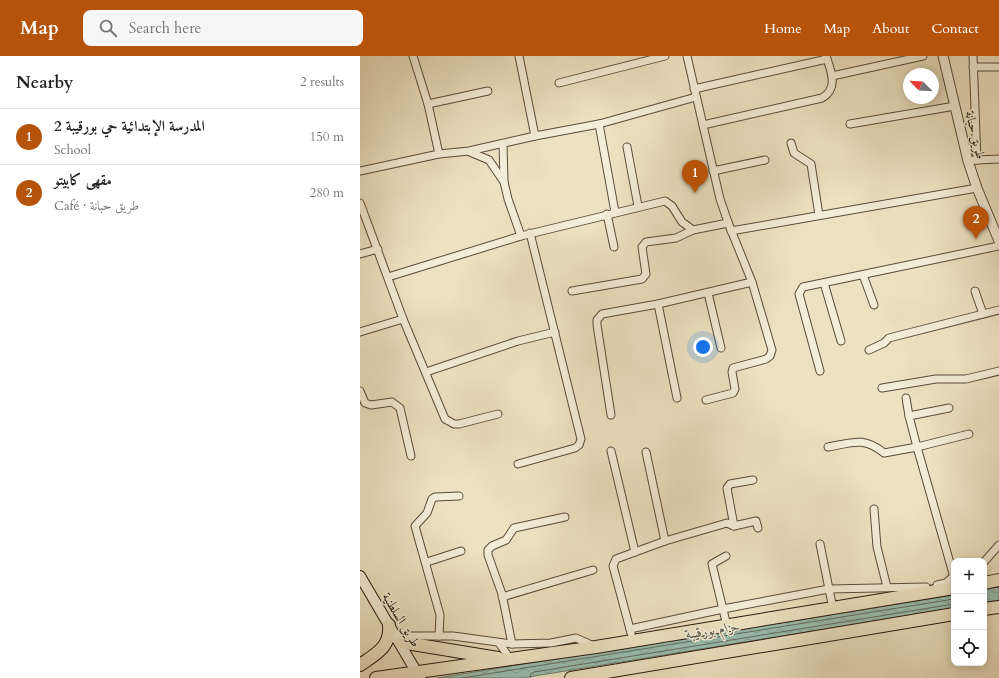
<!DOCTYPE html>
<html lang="en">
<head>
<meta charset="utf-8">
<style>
  :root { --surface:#fff; --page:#f6f6f6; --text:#202124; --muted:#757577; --line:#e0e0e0; --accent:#b45309 }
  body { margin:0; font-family:Cardo,Amiri,serif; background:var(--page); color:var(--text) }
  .controls { position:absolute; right:12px; bottom:12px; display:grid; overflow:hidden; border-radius:8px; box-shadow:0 2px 10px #0003 }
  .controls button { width:36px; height:36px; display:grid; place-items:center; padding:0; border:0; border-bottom:1px solid var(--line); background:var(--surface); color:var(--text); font:20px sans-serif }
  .compass { position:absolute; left:543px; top:12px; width:36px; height:36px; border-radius:50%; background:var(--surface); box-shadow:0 2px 10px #0003; rotate:294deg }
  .you { position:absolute; left:343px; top:291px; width:14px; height:14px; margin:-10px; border:3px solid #fff; border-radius:50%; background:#1a73e8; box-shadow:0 0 0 6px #1a73e833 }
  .badge { display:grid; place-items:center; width:26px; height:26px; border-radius:50%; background:var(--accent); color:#fff; font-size:13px; font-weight:700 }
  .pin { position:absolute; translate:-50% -33px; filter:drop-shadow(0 1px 2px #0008) }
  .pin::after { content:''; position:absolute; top:21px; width:14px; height:12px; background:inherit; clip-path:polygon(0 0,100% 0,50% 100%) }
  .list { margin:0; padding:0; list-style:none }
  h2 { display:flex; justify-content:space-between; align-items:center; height:52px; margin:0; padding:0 16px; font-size:17px }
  h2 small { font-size:13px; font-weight:400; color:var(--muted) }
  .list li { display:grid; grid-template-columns:26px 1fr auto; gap:12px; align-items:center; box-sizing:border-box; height:56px; padding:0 16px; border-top:1px solid var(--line) }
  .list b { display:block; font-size:15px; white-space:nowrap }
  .list p { margin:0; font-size:13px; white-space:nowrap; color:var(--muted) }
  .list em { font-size:13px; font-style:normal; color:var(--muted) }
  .icon { flex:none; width:22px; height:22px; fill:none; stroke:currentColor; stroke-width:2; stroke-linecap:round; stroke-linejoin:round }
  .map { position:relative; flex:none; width:639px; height:622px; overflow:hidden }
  header { display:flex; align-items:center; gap:24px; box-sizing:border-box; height:56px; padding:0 20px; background:var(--accent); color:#fff }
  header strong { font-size:19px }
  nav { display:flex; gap:22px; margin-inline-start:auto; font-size:14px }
  .search { width:280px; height:36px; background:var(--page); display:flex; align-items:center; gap:10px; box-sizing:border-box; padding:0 14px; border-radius:8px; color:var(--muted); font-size:15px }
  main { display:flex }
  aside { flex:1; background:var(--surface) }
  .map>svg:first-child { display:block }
  .water { fill:url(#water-waves); stroke:#6c7c70 }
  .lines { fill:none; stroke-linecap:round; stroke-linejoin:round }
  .shore { stroke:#616c60; stroke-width:1 }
  .minor-casing { stroke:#5a4b3b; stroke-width:9 }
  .tertiary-casing { stroke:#5a4b3b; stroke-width:11 }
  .secondary-casing { stroke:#29190f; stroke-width:12 }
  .trunk-casing { stroke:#29190f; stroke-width:14 }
  .minor { stroke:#f3ecd6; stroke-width:7 }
  .tertiary { stroke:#f3ecd6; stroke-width:9 }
  .secondary { stroke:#f3ecd6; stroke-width:10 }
  .trunk { stroke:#ece1c0; stroke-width:12 }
  .labels { text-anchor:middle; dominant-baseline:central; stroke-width:3; stroke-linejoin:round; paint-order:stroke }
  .street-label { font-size:13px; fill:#29190f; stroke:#f3ecd6 }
  .water-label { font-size:14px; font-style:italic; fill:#505347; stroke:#f3ecd6 }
</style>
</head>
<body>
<header>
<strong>Map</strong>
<div class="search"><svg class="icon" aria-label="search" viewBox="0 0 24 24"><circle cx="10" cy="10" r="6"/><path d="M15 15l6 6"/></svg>Search here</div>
<nav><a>Home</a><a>Map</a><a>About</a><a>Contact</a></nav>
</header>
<main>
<aside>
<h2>Nearby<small>2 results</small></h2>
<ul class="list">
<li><span class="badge">1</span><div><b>المدرسة الإبتدائية حي بورقيبة 2</b><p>School</p></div><em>150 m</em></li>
<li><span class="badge">2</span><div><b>مقهى كابيتو</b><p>Café · طريق حبانة</p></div><em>280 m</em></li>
</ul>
</aside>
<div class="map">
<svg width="639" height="622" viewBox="0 0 639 622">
  <defs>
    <pattern id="water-waves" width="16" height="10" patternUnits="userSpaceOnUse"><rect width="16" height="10" fill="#99beb0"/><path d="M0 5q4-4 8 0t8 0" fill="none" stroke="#84a396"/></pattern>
  </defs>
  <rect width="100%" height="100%" fill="#ece1c0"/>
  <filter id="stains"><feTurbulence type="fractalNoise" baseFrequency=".005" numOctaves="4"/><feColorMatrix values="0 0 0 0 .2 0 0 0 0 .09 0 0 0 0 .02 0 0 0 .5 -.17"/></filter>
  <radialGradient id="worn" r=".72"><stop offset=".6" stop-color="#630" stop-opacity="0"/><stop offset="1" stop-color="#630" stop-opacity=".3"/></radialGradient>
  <g class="water">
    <polygon points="639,531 639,544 624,547 624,534"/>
    <polygon points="594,539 594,552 162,622 77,622"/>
  </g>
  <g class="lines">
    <g class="shore">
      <polyline points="102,622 594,543"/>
      <polyline points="170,622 171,618 174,616 594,548"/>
    </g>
    <g class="minor-casing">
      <g id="minor">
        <polyline points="53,0 68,48 79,98"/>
        <polyline points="159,0 175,80"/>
        <polyline points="327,0 360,143 369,169 392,226 412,294 410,300 406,303 373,312 372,316 375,333 373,337 346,344"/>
        <polyline points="613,11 639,11"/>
        <polyline points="472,20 563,0"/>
        <polyline points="199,27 305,0"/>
        <polyline points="334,33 467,3"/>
        <polyline points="68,48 128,35"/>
        <polyline points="239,68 255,156"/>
        <polyline points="490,68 595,50"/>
        <path d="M343 69 462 42C479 32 471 15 466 0"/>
        <polyline points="431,87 434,97 451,108 459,159"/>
        <polyline points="143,88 144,126 148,143 161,180"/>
        <polyline points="267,91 278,150"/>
        <polyline points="110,96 129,104 144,126"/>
        <polyline points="617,104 639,103"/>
        <polyline points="608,105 617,104 613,0"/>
        <polyline points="0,115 79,98 109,95 175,80 239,68 336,41"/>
        <polyline points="353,115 405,104"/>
        <polyline points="0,147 43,263 0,276"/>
        <polyline points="247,158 254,191"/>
        <polyline points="371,175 617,132"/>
        <polyline points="0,198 18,193"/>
        <polyline points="503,219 514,249"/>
        <polyline points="28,221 161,180 305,145 312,150 322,166 333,174 368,167"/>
        <polyline points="464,227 481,285"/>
        <polyline points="212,235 282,223 286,218 282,191 286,186 316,182 333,174"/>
        <polyline points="615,235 623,258"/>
        <polyline points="348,237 361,292"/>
        <polyline points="298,248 317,342"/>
        <polyline points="43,263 85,363 94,368 99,368 138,358"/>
        <polyline points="509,294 524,287 529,282 639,254"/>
        <polyline points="460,315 439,238 443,231 639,190"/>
        <polyline points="66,316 158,285 195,276"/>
        <polyline points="522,332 576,323 606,323 639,315"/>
        <polyline points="0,335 5,347 11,349 32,346 40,352 51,400"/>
        <polyline points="546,342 549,360"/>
        <polyline points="251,359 237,269 237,264 242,258 298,248 392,226"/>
        <path d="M468 391C492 387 503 380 524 397L557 391 549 360 589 352"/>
        <polyline points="251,395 275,496 305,485 367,467 374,470 396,465 398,472"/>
        <polyline points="286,396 305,485"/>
        <polyline points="158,408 215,392 219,389 221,383 170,177"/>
        <polyline points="514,453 517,491 527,531"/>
        <polyline points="374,470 367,432 370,428 393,424"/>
        <polyline points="460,488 473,553"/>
        <polyline points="366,500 352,508 367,570"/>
        <polyline points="67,506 101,495"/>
        <polyline points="624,506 639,489"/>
        <polyline points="594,521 557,391 609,378"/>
        <polyline points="577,529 586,527 594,520"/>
        <polyline points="142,541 233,514"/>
        <polyline points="270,573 363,553 469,533 566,531"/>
        <polyline points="271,577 253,510 256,503 275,496"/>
        <polyline points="35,580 93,580 152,588 191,587 216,582 234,590"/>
        <polyline points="79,580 80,559 55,470 67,457 72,443 75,441 99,440"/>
        <polyline points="139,587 151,604"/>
        <polyline points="152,588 142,538 128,499 128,494 132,490 146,484 154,472 205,461"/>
      </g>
    </g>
    <g class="tertiary-casing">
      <polyline id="tertiary" points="583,0 608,105 617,132 639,185"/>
    </g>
    <g class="secondary-casing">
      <polyline id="secondary" points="0,520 60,622"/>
    </g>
    <g class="trunk-casing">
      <g id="trunk">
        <polyline points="624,527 639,524"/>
        <polyline points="624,553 639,551"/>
        <polyline points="40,586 138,602"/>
        <path d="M0 609C16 598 31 591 29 569"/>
        <polyline points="16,622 236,591 594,532"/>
        <polyline points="211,622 594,558"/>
      </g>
    </g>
    <use href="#minor" class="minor"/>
    <use href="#tertiary" class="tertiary"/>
    <use href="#secondary" class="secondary"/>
    <use href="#trunk" class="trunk"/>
  </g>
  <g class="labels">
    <g class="street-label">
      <text transform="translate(615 79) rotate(76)">طريق حبانة</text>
      <text transform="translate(41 564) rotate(59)">طريق السلطنية</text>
    </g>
    <g class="water-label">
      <text transform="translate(353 574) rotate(-9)">حزام بورقيبة</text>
    </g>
  </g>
  <rect width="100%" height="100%" filter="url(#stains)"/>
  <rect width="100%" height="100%" fill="url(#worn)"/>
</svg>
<div class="controls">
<button>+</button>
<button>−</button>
<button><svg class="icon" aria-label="locate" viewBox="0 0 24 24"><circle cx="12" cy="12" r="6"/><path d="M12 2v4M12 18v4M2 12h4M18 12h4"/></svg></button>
</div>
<svg class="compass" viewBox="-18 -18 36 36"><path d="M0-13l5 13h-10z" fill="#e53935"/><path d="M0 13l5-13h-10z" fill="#757577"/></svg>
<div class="you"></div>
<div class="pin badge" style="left:335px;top:137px">1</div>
<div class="pin badge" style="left:616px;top:183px">2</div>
</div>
</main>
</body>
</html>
